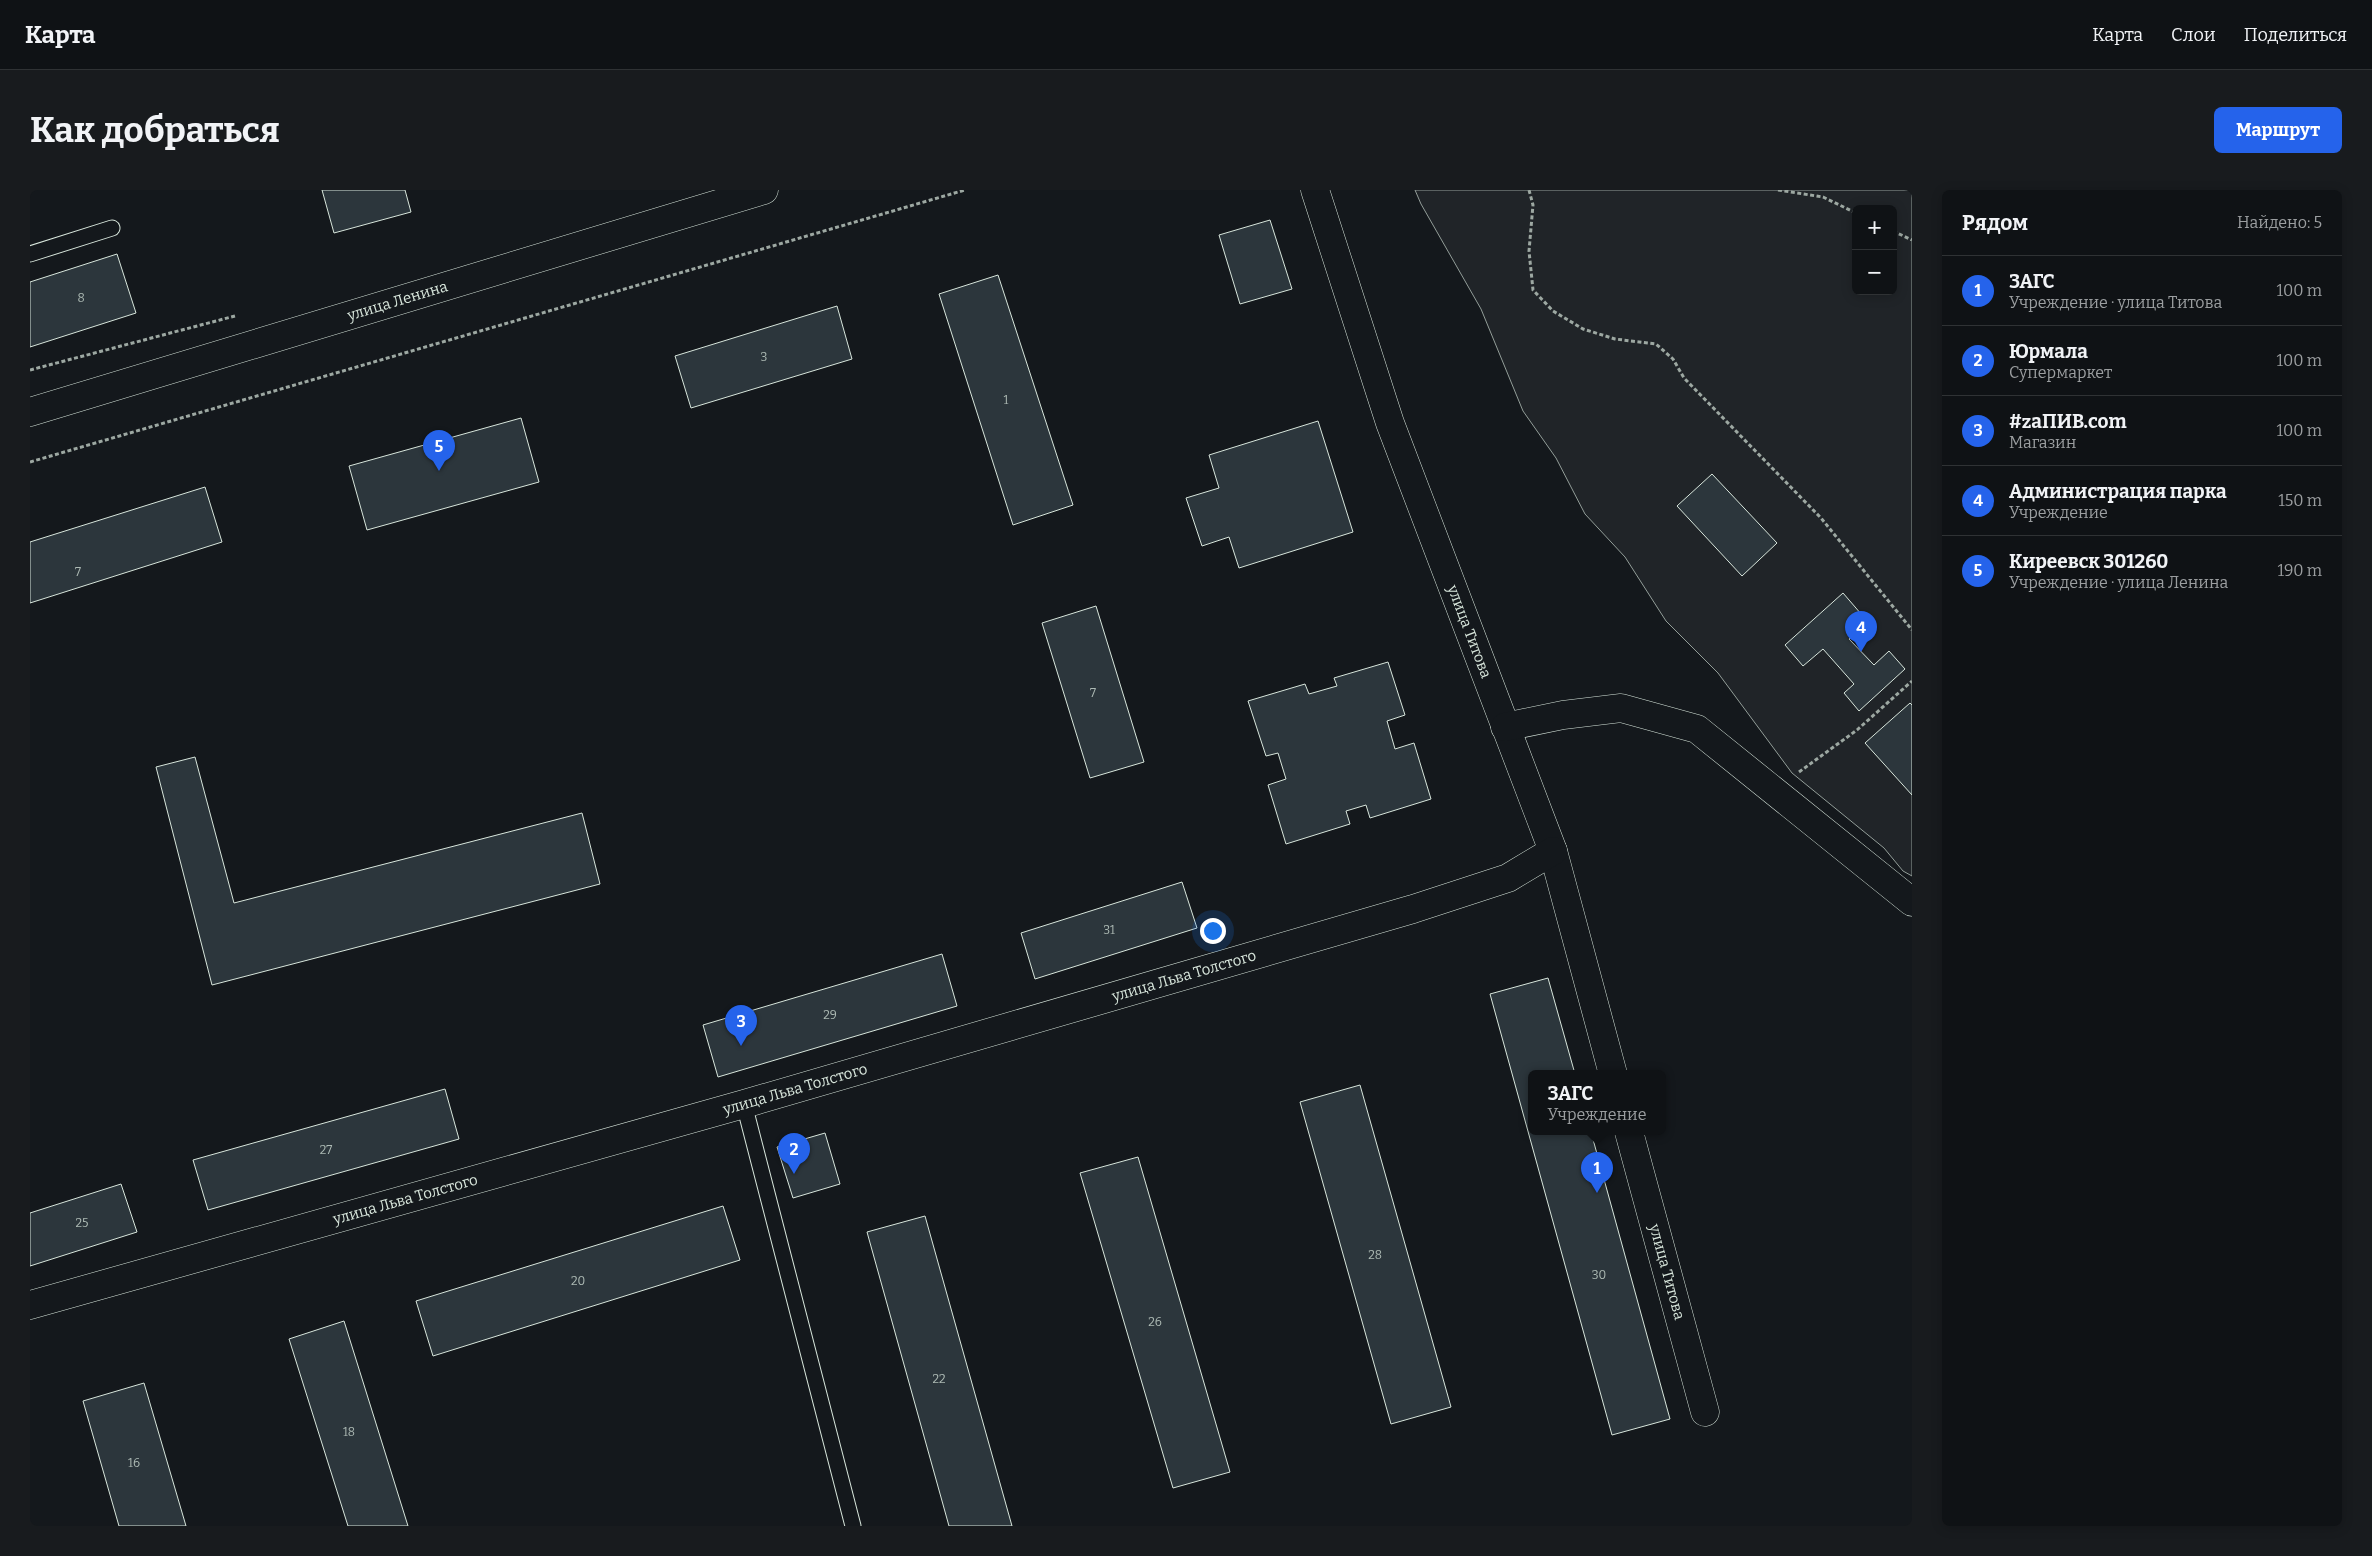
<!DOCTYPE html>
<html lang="ru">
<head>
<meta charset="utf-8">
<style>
  :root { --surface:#0f1215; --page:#181b1e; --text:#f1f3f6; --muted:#9b9ea0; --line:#2f3234; --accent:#2563eb }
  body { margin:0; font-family:Bitter,serif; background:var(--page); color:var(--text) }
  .controls { position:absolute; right:15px; top:15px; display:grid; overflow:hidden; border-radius:8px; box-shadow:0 2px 12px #0003 }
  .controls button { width:45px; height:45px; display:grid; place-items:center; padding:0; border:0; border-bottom:1px solid var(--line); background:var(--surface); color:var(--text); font:25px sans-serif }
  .you { position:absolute; left:1182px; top:740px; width:18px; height:18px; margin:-12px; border:4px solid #fff; border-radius:50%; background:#1a73e8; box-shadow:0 0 0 8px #1a73e833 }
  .badge { display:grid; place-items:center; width:32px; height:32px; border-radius:50%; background:var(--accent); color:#fff; font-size:16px; font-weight:700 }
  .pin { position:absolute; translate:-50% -41px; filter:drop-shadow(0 1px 2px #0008) }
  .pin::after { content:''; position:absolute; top:26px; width:18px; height:15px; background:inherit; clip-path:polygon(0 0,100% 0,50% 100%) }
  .popup { position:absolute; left:1498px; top:880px; width:138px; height:65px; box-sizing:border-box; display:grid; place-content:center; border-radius:8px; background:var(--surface); filter:drop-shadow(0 1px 4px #0005); font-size:16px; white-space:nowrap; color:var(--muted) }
  .popup b { font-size:19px; color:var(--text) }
  .popup::after { content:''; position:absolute; left:50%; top:100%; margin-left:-10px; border:10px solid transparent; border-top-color:var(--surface) }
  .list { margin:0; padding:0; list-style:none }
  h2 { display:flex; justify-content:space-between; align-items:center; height:65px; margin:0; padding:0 20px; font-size:21px }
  h2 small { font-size:16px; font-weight:400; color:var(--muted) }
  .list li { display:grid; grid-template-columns:32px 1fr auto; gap:15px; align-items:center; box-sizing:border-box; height:70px; padding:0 20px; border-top:1px solid var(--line) }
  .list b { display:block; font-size:19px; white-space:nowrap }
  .list p { margin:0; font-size:16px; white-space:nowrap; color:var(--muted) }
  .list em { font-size:16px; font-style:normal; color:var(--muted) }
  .map { position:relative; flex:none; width:1882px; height:1336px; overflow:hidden; border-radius:8px }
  header { display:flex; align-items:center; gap:30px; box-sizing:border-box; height:70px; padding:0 25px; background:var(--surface); border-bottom:1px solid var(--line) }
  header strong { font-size:24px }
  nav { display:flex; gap:28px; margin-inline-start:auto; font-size:18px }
  .intro { display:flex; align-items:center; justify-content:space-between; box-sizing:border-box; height:120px; padding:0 30px }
  h1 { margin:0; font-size:35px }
  .button { padding:12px 22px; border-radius:8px; background:var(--accent); color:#fff; font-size:18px; font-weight:700 }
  main { display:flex; gap:30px; padding:0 30px }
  aside { flex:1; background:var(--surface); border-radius:8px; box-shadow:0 2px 12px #0003 }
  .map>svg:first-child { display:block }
  .green { fill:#202428; stroke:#939e99; fill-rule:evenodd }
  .building { fill:#2c363c; stroke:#d8e6dc }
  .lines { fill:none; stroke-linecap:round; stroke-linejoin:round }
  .service-casing { stroke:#d8e6dc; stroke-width:17 }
  .minor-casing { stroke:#d8e6dc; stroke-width:29 }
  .path { stroke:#9da8a2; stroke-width:3; stroke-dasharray:4 2.5; stroke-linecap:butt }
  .service { stroke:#14181c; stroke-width:15 }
  .minor { stroke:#14181c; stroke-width:28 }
  .labels { text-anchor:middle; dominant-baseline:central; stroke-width:4; stroke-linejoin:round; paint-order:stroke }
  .number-label { font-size:12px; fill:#adbab4 }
  .street-label { font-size:15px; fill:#d8e6dc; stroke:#14181c }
</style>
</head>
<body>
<header>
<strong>Карта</strong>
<nav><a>Карта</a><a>Слои</a><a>Поделиться</a></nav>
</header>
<div class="intro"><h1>Как добраться</h1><a class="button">Маршрут</a></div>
<main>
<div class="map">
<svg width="1882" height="1336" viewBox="0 0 1882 1336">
  <rect width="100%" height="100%" fill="#14181c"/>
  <path class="green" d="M1385 0H1882V686L1873 681 1854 658 1762 583 1688 483 1636 431 1595 367 1555 324 1526 268 1493 221 1451 119 1391 14ZM1826 19H1863V101H1826Z"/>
  <g class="building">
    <polygon points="292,0 375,0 381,22 304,43"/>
    <polygon points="1240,30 1262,99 1210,114 1189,45"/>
    <polygon points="87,64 106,123 0,157 0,92"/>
    <polygon points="968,85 1043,315 983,335 909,104"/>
    <polygon points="807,116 822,169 661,218 645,166"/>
    <polygon points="491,228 509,292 337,340 319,276"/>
    <polygon points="1288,231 1323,342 1209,378 1199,347 1172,356 1156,308 1189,298 1179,265"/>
    <polygon points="1682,284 1747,353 1712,386 1647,316"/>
    <polygon points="175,297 192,352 0,413 0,352"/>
    <polygon points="1813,403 1838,432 1819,449 1844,475 1859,461 1875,479 1829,521 1814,503 1824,494 1793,459 1773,476 1755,455"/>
    <polygon points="1066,416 1114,572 1060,588 1012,433"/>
    <polygon points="1358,472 1375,525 1357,531 1365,559 1384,553 1401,609 1340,628 1336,615 1316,621 1320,634 1256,654 1238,595 1256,589 1248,563 1236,566 1218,511 1275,494 1279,504 1307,496 1304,488"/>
    <polygon points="1880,513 1882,515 1882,605 1835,553"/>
    <polygon points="165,567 204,713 552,623 570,694 182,795 126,577"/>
    <polygon points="1152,692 1167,738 1005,789 991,743"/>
    <polygon points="912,764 927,816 688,887 673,835"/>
    <polygon points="1518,788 1545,884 1502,884 1502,942 1561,942 1640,1229 1582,1245 1460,804"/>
    <polygon points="1330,895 1421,1217 1361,1234 1270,912"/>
    <polygon points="415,899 429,949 178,1020 163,970"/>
    <polygon points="795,943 810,994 763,1008 747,957"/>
    <polygon points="1108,967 1200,1282 1143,1298 1050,983"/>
    <polygon points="91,994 107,1042 0,1076 0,1023"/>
    <polygon points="693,1016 710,1070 403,1166 386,1111"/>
    <polygon points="895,1026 982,1336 919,1336 837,1042"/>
    <polygon points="314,1131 378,1336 318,1336 259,1149"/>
    <polygon points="114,1193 156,1336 89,1336 53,1211"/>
  </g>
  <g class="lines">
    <g class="service-casing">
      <g id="service">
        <polyline points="0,64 82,38"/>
        <polyline points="714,914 823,1336"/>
      </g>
    </g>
    <g class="minor-casing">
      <g id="minor">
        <path id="s1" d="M1285 0 1360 233 1523 661 1583 884"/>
        <path id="s2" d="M0 222 734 0"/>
        <polyline points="1475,537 1533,525 1591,518 1667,539 1882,712"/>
        <path id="s3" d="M1599 942 1675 1222"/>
        <path id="s4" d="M0 1115 714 914 1383 719 1478 688 1523 661"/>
      </g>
    </g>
    <g class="path">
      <polyline points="1499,0 1503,15 1499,61 1503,100 1523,121 1553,139 1585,149 1626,154 1643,169 1654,188 1791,328 1882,440"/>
      <polyline points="1748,0 1793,7 1826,23"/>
      <polyline points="1863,41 1882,50"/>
      <polyline points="0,180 205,126"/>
      <polyline points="0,272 935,0"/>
      <polyline points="1769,582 1827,540 1882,491"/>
    </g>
    <use href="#service" class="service"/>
    <use href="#minor" class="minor"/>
  </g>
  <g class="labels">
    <g class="number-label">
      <text x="51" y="108">8</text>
      <text x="734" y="167">3</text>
      <text x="976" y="210">1</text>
      <text x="48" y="382">7</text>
      <text x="1063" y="503">7</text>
      <text x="1079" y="740">31</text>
      <text x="800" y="825">29</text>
      <text x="296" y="960">27</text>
      <text x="52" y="1033">25</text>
      <text x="1345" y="1065">28</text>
      <text x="1569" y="1085">30</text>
      <text x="548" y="1091">20</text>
      <text x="1125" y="1132">26</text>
      <text x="909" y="1189">22</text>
      <text x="319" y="1242">18</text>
      <text x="104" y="1273">16</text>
    </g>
    <g class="street-label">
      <text stroke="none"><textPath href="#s2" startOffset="384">улица Ленина</textPath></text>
      <text stroke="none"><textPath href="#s1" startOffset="468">улица Титова</textPath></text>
      <text stroke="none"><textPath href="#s4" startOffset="1200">улица Льва Толстого</textPath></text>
      <text stroke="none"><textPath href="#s4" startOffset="795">улица Льва Толстого</textPath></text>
      <text stroke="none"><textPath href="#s4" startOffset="390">улица Льва Толстого</textPath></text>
      <text stroke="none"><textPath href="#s3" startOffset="145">улица Титова</textPath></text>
    </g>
  </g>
</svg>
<div class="controls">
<button>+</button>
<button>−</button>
</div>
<div class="you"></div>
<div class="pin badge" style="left:1567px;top:1003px">1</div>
<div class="popup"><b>ЗАГС</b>Учреждение</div>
<div class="pin badge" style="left:764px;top:984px">2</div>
<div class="pin badge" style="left:711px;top:856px">3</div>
<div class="pin badge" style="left:1831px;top:462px">4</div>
<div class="pin badge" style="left:409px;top:281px">5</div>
</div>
<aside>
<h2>Рядом<small>Найдено: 5</small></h2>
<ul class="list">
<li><span class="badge">1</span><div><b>ЗАГС</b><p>Учреждение · улица Титова</p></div><em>100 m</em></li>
<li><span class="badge">2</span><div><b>Юрмала</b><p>Супермаркет</p></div><em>100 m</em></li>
<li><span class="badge">3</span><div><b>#zaПИВ.com</b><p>Магазин</p></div><em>100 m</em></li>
<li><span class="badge">4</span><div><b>Администрация парка</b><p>Учреждение</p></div><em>150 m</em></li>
<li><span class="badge">5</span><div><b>Киреевск 301260</b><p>Учреждение · улица Ленина</p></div><em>190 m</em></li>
</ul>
</aside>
</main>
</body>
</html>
